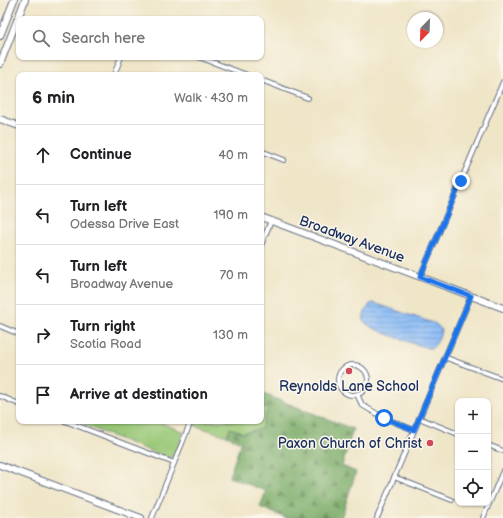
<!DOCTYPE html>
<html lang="en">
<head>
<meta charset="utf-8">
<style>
  :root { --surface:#fff; --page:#f2f2f2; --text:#202124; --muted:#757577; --line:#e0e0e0 }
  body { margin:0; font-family:"Balsamiq Sans",sans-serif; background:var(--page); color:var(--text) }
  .controls { position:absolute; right:12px; bottom:12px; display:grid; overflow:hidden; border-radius:8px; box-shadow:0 1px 3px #0004 }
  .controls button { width:36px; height:36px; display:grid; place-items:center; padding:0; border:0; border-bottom:1px solid var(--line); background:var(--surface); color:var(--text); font:20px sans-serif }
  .compass { position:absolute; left:407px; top:12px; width:36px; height:36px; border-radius:50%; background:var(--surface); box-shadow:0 1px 3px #0004; rotate:203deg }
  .stop { position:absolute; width:12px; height:12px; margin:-9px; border:3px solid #1a73e8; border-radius:50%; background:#fff }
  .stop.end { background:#1a73e8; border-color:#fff; box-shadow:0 1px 4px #0008 }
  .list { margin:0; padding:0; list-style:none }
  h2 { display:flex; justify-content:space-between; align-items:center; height:52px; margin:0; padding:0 16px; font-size:17px }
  h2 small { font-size:13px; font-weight:400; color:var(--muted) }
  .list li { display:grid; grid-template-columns:26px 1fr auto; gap:12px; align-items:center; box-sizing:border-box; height:60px; padding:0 16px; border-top:1px solid var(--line) }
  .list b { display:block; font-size:15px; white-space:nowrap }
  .list p { margin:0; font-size:13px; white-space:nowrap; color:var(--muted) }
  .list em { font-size:13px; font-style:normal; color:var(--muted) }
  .icon { flex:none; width:22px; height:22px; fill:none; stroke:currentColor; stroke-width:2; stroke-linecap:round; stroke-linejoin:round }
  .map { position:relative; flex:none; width:503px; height:518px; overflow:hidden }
  .search { position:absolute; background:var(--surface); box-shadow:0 1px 3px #0004; left:16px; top:16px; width:248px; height:44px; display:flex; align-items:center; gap:10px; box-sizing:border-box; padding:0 14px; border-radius:8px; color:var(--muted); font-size:15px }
  .panel { position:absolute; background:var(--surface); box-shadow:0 1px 3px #0004; left:16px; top:72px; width:248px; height:352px; border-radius:8px }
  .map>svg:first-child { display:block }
  .grass { fill:#99c776; stroke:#5a7b6a }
  .forest { fill:url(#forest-firs); stroke:#4a6e62 }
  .water { fill:url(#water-rules); stroke:#5275aa }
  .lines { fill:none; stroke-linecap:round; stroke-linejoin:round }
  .street-casing { stroke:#656f83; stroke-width:6 }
  .secondary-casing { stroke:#656f83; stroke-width:8 }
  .primary-casing { stroke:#656f83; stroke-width:8 }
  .street { stroke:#fff; stroke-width:4 }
  .secondary { stroke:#fff; stroke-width:6 }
  .primary { stroke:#fff; stroke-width:6 }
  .route { stroke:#1a73e8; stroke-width:5 }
  .poi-dot { fill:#d1495b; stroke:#fbf7ec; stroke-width:1.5 }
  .labels { text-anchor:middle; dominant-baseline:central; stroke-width:3; stroke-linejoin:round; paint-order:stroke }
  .street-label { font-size:14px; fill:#1b2f5e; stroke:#fbf7ec }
  .poi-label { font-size:14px; fill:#1b2f5e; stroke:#fbf7ec }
</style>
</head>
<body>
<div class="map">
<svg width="503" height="518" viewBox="0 0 503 518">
  <defs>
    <pattern id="forest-firs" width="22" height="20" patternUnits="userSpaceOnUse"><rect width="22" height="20" fill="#7aac67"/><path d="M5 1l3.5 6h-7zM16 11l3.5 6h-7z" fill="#638c58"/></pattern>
    <pattern id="water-rules" width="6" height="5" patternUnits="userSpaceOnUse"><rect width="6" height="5" fill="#8abbf6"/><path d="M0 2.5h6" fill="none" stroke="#7098ca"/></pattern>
  </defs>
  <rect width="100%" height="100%" fill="#fbf7ec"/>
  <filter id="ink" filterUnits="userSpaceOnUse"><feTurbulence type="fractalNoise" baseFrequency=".025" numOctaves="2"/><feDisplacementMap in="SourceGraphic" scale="8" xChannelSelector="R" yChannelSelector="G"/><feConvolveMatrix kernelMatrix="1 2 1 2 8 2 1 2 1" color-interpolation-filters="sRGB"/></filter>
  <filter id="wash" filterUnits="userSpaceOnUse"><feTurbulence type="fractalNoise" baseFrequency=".012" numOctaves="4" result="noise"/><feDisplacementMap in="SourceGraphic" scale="16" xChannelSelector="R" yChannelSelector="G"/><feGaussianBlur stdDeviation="0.9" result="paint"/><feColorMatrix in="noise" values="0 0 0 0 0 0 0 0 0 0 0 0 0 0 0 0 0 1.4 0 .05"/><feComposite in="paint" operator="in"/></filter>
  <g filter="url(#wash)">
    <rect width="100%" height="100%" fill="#efe5c7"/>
    <g class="grass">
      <polygon points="261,406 268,409 261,429 243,433 230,428 227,436 193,425 194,421 261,421"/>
      <polygon points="85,421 156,421 184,432 175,456 168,458 84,425"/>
    </g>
    <polygon class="forest" points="261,393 353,429 342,466 356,472 341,518 286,518 260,507 266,491 229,477 241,442 227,436 230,428 243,433 261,429 268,409 261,406"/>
    <path class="water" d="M374 303 436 324 441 329C440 337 438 343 432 348H428C418 345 367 329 364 321 362 316 367 308 370 304Z"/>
  </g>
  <g filter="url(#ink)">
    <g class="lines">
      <g class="street-casing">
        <g id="street">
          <polyline points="199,57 247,75"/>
          <polyline points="114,75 121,57"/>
          <polyline points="261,80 308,98"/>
          <polyline points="261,151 284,160"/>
          <polyline points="261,245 271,221"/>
          <polyline points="420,277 503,82"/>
          <polyline points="0,326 19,334"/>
          <polyline points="444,357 503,379"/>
          <circle cx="353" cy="380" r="15"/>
          <polyline points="357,394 362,405 384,418 414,430"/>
          <polyline points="0,396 19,404"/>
          <polyline points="419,418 458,434"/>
          <polyline points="65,421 174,463"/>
          <polyline points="488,445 503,451"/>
          <polyline points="394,477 452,500"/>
          <polyline points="152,518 191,421"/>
          <polyline points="377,518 471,296"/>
          <polyline points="483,518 503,471"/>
        </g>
      </g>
      <g class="secondary-casing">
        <g id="secondary">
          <polyline points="0,119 19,126"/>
          <polyline points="261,217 503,308"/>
          <polyline points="0,465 141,518"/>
        </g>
      </g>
      <g class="primary-casing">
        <g id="primary">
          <polyline points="0,36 14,0"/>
          <polyline points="0,64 25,0"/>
        </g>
      </g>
      <use href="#street" class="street"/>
      <use href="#secondary" class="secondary"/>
      <use href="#primary" class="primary"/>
    </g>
  </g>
  <g class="lines" filter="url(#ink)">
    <polyline class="route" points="384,418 414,430 471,296 420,277 461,181"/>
  </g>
  <g class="poi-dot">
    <circle cx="349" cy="371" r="4"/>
    <circle cx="430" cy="443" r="4"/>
  </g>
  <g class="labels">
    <g class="street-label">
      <text transform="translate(352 239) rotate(20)">Broadway Avenue</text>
    </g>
    <g class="poi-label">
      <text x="349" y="386">Reynolds Lane School</text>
      <text x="422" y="443" text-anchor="end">Paxon Church of Christ</text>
    </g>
  </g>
</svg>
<div class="controls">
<button>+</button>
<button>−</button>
<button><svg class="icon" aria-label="locate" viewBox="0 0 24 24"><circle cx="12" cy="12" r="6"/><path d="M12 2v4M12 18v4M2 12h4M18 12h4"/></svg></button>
</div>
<svg class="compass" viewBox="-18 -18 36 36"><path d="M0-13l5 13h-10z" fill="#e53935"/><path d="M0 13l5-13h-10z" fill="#757577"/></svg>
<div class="stop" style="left:384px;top:418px"></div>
<div class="stop end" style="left:461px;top:181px"></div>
<div class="search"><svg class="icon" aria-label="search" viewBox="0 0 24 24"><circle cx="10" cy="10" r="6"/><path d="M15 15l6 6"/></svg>Search here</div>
<section class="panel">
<h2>6 min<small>Walk · 430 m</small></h2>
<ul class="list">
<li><svg class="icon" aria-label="ahead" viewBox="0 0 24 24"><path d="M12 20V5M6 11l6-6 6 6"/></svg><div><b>Continue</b></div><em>40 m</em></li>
<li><svg class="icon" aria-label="left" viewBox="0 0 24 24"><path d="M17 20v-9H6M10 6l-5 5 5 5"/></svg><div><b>Turn left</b><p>Odessa Drive East</p></div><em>190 m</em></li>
<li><svg class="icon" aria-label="left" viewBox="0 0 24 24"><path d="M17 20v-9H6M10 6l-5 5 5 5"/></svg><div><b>Turn left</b><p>Broadway Avenue</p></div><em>70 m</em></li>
<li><svg class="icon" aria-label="right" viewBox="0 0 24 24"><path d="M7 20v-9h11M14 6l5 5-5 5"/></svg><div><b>Turn right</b><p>Scotia Road</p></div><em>130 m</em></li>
<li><svg class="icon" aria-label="arrive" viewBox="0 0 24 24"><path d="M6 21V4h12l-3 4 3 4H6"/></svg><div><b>Arrive at destination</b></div></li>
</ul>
</section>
</div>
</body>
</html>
